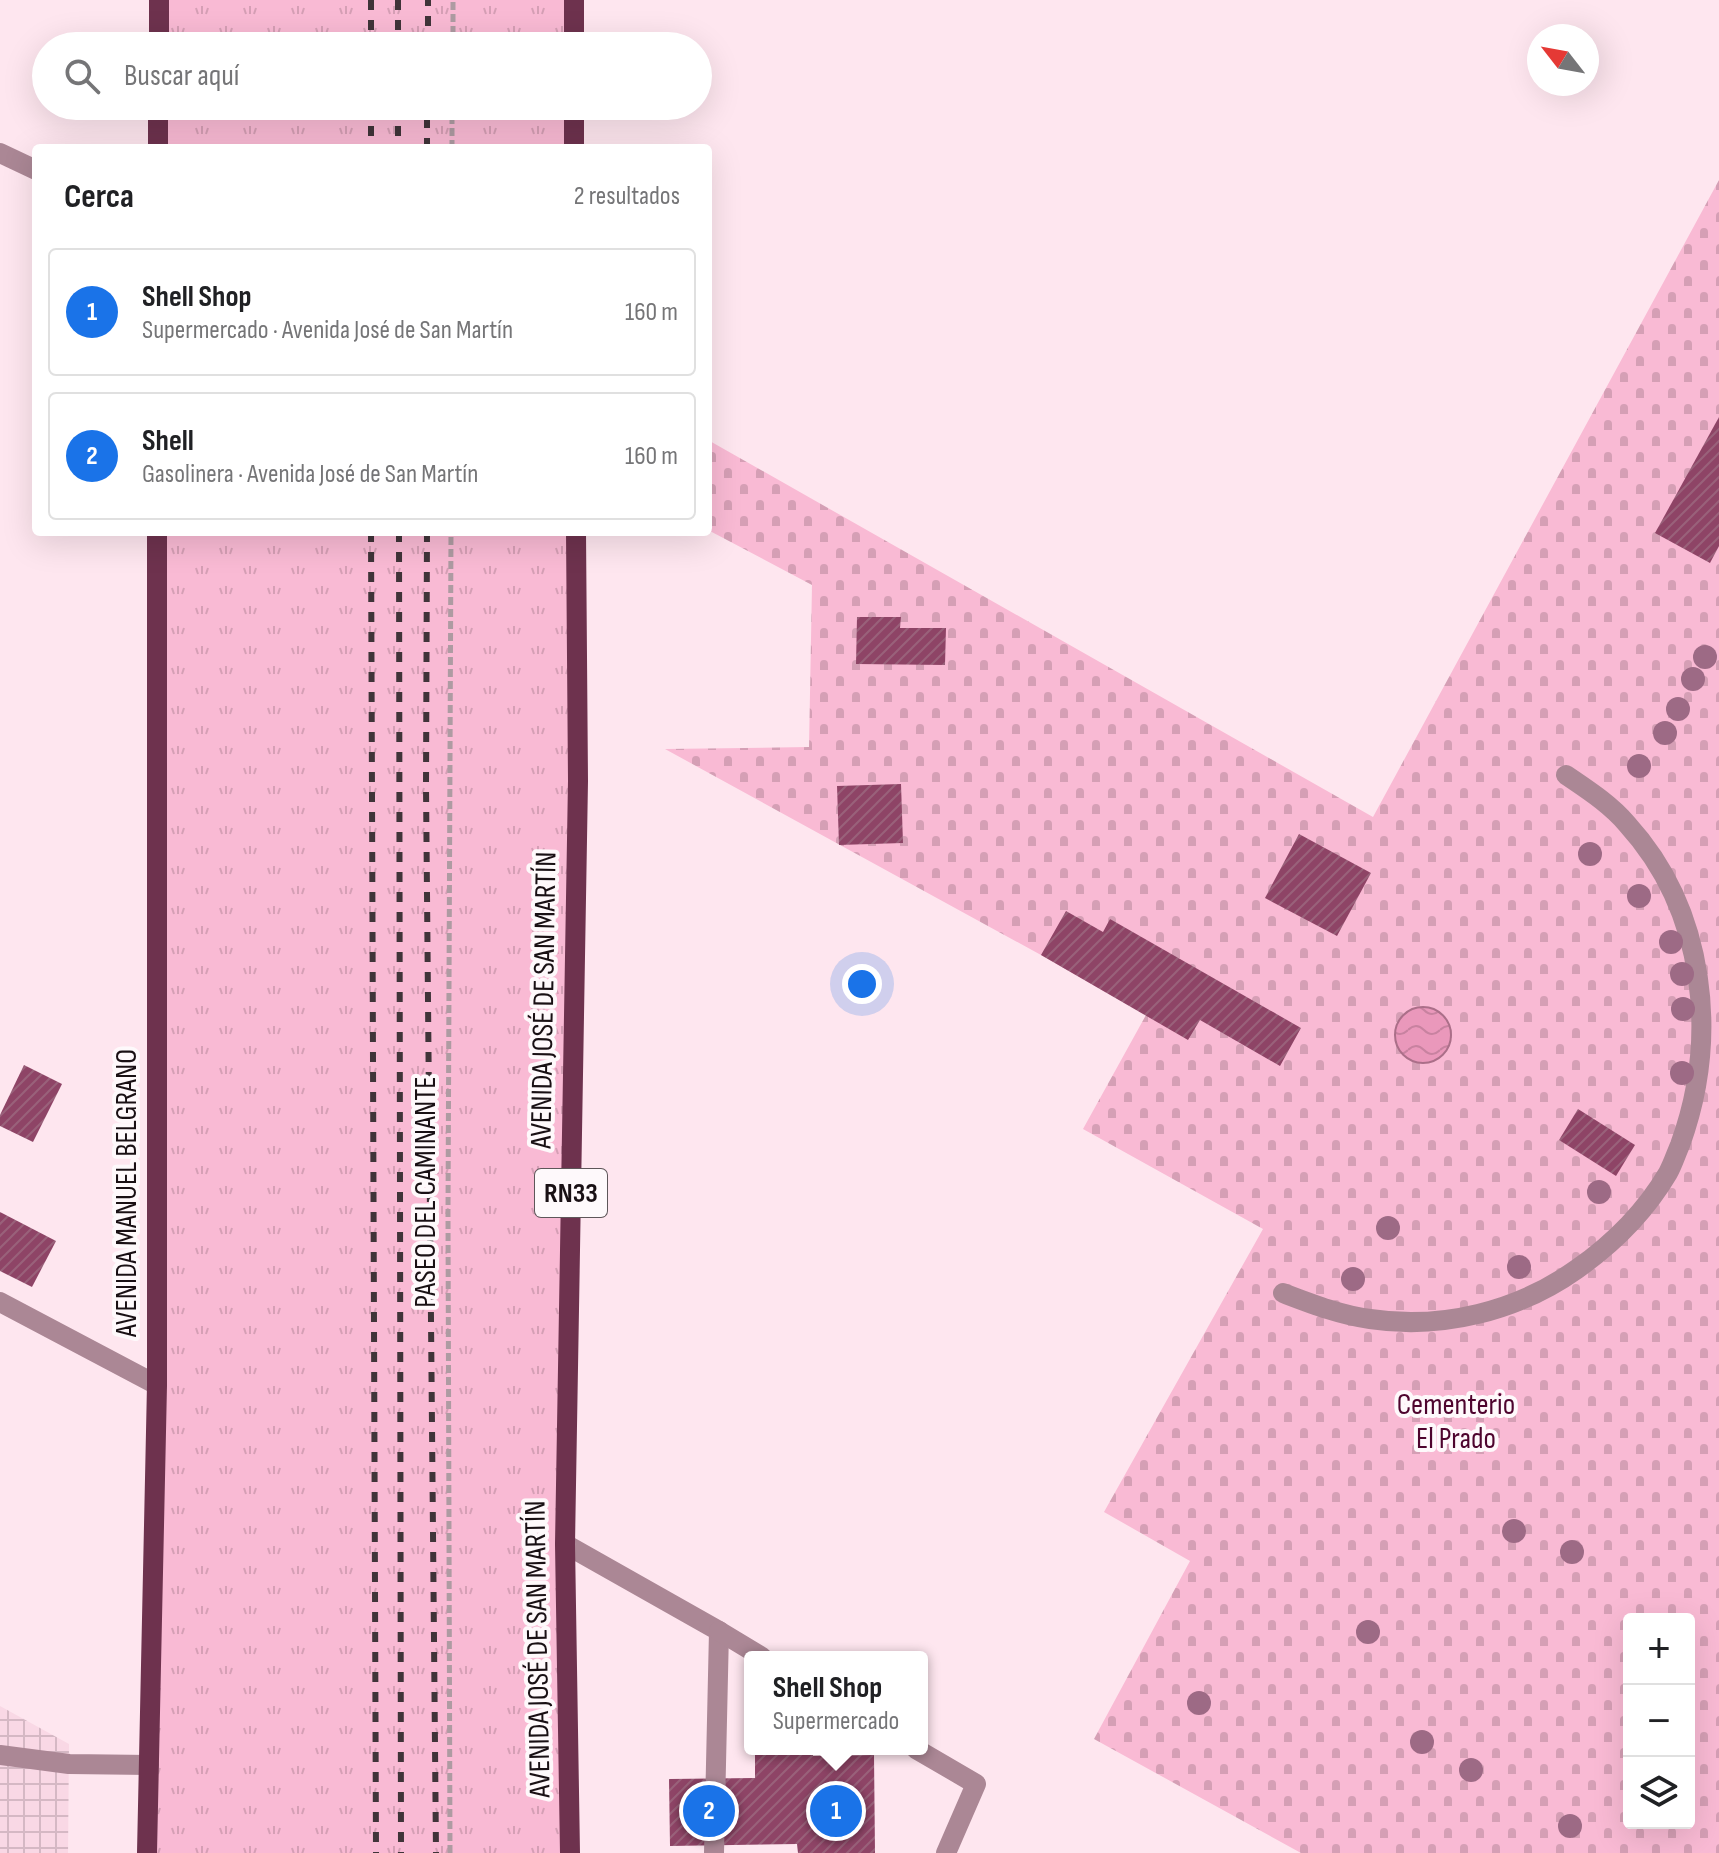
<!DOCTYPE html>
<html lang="es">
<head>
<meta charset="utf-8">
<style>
  :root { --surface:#fff; --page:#f6f6f6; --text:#202124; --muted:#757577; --line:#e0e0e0; --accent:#1a73e8 }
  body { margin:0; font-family:"Sofia Sans Condensed",sans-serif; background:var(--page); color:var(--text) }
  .controls { position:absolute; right:24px; bottom:24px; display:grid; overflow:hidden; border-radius:8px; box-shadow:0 8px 32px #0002 }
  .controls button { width:72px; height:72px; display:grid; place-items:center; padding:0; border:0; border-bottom:2px solid var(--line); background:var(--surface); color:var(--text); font:40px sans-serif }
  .compass { position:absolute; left:1527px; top:24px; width:72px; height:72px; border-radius:50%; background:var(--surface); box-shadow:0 8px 32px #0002; rotate:301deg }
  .you { position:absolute; left:862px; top:984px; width:28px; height:28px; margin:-20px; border:6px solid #fff; border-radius:50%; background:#1a73e8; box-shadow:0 0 0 12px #1a73e833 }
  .badge { display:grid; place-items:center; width:52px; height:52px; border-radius:50%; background:var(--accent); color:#fff; font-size:26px; font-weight:700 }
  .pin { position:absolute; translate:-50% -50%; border:4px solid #fff; box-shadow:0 2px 8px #0006 }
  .popup { position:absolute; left:744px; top:1651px; width:184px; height:104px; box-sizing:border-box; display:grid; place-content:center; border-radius:8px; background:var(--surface); filter:drop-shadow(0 2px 6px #0005); font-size:26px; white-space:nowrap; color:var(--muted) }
  .popup b { font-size:30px; color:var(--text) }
  .popup::after { content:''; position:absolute; left:50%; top:100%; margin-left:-16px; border:16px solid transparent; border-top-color:var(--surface) }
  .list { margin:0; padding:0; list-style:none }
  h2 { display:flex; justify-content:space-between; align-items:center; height:104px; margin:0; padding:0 32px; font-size:34px }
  h2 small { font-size:26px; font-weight:400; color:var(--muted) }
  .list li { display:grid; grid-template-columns:52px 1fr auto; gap:24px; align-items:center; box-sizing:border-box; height:128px; margin:0 16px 16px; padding:0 16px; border:2px solid var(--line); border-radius:8px }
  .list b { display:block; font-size:30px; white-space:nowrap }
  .list p { margin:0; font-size:26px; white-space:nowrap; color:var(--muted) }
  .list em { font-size:26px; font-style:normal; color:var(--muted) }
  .icon { flex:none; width:44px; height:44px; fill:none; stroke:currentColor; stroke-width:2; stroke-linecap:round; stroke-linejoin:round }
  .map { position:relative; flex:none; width:1719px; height:1853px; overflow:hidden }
  .search { position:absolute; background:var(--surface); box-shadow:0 8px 32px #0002; left:32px; top:32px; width:680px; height:88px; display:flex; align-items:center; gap:20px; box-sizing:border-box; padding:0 28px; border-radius:44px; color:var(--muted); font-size:30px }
  .panel { position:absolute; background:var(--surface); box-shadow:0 8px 32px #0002; left:32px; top:144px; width:680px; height:392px; border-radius:8px }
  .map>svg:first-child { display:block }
  .industrial { fill:url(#industrial-grid) }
  .grass { fill:url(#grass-tufts) }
  .cemetery { fill:url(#cemetery-stones); fill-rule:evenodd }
  .water { fill:url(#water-waves); stroke:#ab6f89; stroke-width:2 }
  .building { fill:url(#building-hatch) }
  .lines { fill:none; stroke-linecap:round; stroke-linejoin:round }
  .path { stroke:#ae9ba2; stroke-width:5; stroke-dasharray:8 4; stroke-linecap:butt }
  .minor { stroke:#ab8795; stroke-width:20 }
  .major { stroke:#6e324e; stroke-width:20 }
  .rail { stroke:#403439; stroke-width:6; stroke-dasharray:10 10; stroke-linecap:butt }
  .tree { fill:#9d6a85 }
  .labels { text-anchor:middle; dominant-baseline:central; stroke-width:8; stroke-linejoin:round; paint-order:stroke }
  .shield { fill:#fef9fb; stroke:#5e5659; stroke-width:2 }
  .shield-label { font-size:28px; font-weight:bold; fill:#191014 }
  .street-label { font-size:30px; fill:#191014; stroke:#fef9fb }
  .park-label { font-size:30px; fill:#4e042e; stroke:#fef9fb }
</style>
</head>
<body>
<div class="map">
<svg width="1719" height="1853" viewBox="0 0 1719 1853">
  <defs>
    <pattern id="industrial-grid" width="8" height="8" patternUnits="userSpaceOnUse" patternTransform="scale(2)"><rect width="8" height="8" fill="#f9d8e5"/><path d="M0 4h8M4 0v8" fill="none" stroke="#d5b8c4"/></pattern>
    <pattern id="grass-tufts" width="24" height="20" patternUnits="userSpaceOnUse" patternTransform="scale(2)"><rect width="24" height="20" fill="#f9bad4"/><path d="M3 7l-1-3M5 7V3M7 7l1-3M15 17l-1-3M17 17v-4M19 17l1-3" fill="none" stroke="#d59fb5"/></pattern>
    <pattern id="cemetery-stones" width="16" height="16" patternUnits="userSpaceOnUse" patternTransform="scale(2)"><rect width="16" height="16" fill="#f9bad4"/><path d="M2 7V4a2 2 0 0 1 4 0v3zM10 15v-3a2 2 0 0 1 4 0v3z" fill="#d59fb5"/></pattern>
    <pattern id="water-waves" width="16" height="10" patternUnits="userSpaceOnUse" patternTransform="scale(2)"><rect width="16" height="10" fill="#ea98bb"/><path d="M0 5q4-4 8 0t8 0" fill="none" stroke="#c882a0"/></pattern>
    <pattern id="building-hatch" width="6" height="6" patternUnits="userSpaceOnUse" patternTransform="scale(2)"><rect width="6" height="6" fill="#8e4466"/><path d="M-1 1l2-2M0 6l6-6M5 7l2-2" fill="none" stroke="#99617a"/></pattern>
  </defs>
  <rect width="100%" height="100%" fill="#fee6ef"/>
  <polygon class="industrial" points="0,1706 69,1744 68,1853 0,1853"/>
  <g class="grass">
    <rect x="159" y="0" width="415" height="46"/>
    <rect x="158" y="106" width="416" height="42"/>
    <polygon points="157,532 576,532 570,1853 147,1853"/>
  </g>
  <path class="cemetery" d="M1719 180V1853H1301L1094 1739 1190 1561 1104 1512 1263 1229 1083 1129 1146 1015 1041 955 665 749 809 747 812 585 708 530V440L1373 817ZM1629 1619H1689V1823H1629Z"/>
  <circle class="water" cx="1423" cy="1035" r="28"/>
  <g class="building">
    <polygon points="1719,417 1719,546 1710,563 1655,533"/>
    <polygon points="857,617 901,617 900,628 946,628 945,665 856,664"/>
    <polygon points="901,784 903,843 839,845 837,786"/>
    <polygon points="1299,834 1371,873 1337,936 1265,898"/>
    <polygon points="1066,911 1103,932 1110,919 1301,1028 1280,1066 1200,1020 1188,1040 1041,955"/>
    <polygon points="24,1065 62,1084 33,1142 0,1126 0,1115"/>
    <polygon points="1578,1109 1635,1145 1616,1176 1559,1140"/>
    <polygon points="0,1212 56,1241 32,1287 0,1271"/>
    <polygon points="755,1749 813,1749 813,1756 874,1755 875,1853 798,1853 797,1844 670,1846 669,1779 755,1778"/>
  </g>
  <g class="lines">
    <g class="path">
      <polyline points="453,46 453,0"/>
      <polyline points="452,148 452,106"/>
      <polyline points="450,1853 448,1214 451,532"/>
    </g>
    <g class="minor">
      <polyline points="0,153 36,170"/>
      <path d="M1283 1293C1312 1304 1340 1315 1370 1319 1442 1330 1518 1311 1577 1269 1614 1243 1645 1212 1668 1173 1673 1164 1676 1154 1680 1145 1719 1038 1706 911 1627 824 1610 804 1588 790 1566 775"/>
      <polyline points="0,1302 157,1385"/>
      <polyline points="565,1544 719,1631 714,1853"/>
      <polyline points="719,1631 762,1657"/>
      <polyline points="916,1749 976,1784 946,1853"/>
      <polyline points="0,1755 69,1764 149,1765"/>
    </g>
    <g class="major">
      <polyline points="574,0 574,46"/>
      <polyline points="159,46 159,0"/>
      <polyline points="574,106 574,148"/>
      <polyline points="158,148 158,106"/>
      <polyline points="147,1853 157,1385 157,532"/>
      <polyline points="570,1853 565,1544 578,781 576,532"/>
    </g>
    <g class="rail">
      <polyline points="371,0 371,46"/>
      <polyline points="398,0 398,46"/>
      <polyline points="428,46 428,0"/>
      <polyline points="371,106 371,148"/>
      <polyline points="398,106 398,148"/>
      <polyline points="427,148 427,106"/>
      <polyline points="371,532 376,1853"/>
      <polyline points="399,532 401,1853"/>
      <polyline points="427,532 426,787 436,1853"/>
    </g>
  </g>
  <g class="tree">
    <circle cx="1705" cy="657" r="12"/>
    <circle cx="1693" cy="679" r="12"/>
    <circle cx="1678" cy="709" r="12"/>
    <circle cx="1665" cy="733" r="12"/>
    <circle cx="1639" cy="766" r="12"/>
    <circle cx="1590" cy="854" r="12"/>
    <circle cx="1639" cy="896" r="12"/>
    <circle cx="1671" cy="942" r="12"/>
    <circle cx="1682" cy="974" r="12"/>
    <circle cx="1683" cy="1009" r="12"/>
    <circle cx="1682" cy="1073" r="12"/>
    <circle cx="1599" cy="1192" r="12"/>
    <circle cx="1388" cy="1228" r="12"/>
    <circle cx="1519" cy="1267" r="12"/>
    <circle cx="1353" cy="1279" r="12"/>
    <circle cx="1514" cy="1531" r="12"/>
    <circle cx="1572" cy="1552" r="12"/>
    <circle cx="1368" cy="1632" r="12"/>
    <circle cx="1199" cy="1703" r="12"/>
    <circle cx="1422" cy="1742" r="12"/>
    <circle cx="1471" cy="1770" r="12"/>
    <circle cx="1570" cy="1826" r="12"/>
  </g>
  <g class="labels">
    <rect class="shield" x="535" y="1169" width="72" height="48" rx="6"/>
    <g class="shield-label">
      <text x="571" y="1193">RN33</text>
    </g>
    <g class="street-label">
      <text transform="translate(544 1000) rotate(-89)">AVENIDA JOSÉ DE SAN MARTÍN</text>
      <text transform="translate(426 1192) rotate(-90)">PASEO DEL CAMINANTE</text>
      <text transform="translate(127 1193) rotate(-90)">AVENIDA MANUEL BELGRANO</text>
      <text transform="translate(538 1649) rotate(-91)">AVENIDA JOSÉ DE SAN MARTÍN</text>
    </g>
    <g class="park-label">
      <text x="1456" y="1405">Cementerio<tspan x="1456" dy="34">El Prado</tspan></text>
    </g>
  </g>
</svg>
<div class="controls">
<button>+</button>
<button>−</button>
<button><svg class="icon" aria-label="layers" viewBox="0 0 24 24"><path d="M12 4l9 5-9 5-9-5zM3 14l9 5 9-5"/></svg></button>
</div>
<svg class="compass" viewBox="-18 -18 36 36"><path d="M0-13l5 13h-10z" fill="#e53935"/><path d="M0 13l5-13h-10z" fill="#757577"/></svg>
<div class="you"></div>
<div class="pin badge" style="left:836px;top:1811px">1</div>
<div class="popup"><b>Shell Shop</b>Supermercado</div>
<div class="pin badge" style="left:709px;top:1811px">2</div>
<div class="search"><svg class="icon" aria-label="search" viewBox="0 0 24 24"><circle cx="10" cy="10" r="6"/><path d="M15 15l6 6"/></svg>Buscar aquí</div>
<section class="panel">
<h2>Cerca<small>2 resultados</small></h2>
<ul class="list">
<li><span class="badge">1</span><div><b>Shell Shop</b><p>Supermercado · Avenida José de San Martín</p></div><em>160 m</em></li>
<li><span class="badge">2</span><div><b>Shell</b><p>Gasolinera · Avenida José de San Martín</p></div><em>160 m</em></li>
</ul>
</section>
</div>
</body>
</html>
